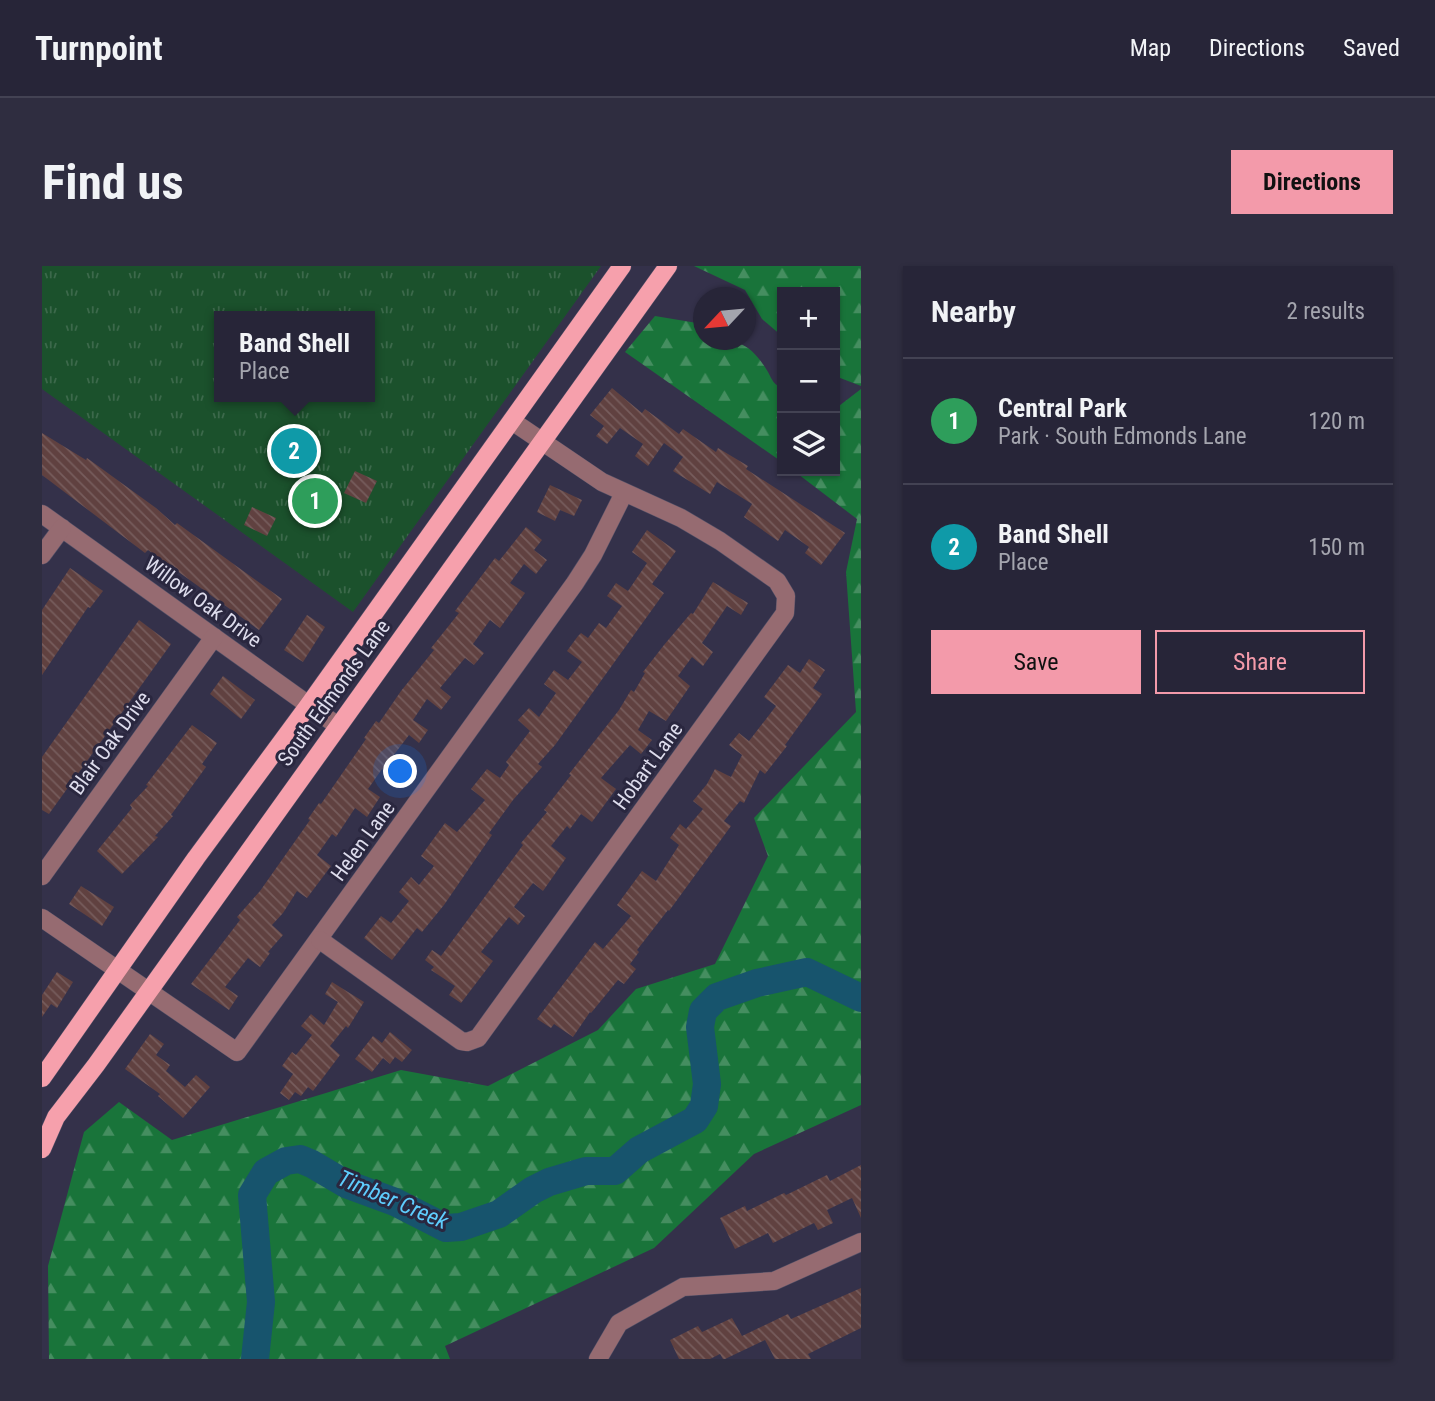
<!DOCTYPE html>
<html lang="en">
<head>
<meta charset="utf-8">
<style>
  :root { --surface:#272538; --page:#2f2d40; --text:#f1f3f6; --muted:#a4a5ae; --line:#434253; --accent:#f39aaa }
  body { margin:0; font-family:"Roboto Condensed",sans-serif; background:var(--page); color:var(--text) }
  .controls { position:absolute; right:21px; top:21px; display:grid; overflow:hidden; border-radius:0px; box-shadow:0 2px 5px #0004 }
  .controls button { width:63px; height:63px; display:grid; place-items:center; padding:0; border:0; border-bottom:2px solid var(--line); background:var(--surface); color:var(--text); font:35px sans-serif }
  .compass { position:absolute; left:651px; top:21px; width:63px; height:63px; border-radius:50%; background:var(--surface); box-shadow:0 2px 5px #0004; rotate:244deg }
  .you { position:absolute; left:359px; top:506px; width:24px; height:24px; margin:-18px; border:5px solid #fff; border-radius:50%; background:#1a73e8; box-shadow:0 0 0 10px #1a73e833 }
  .badge { display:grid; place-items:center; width:46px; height:46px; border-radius:50%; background:var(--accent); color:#fff; font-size:23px; font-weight:700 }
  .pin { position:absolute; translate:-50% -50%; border:4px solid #fff; box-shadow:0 2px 7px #0006 }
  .popup { position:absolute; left:172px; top:45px; width:161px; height:91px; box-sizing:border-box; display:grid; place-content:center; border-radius:0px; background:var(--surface); filter:drop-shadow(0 2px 5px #0005); font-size:23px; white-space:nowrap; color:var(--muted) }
  .popup b { font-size:26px; color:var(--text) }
  .popup::after { content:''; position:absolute; left:50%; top:100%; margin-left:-14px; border:14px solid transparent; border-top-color:var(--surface) }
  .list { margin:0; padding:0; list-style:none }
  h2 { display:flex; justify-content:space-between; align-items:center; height:91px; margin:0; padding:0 28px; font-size:30px }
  h2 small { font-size:23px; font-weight:400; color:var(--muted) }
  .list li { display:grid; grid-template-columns:46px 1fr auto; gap:21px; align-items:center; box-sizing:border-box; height:126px; padding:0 28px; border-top:2px solid var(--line) }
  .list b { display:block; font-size:26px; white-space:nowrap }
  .list p { margin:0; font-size:23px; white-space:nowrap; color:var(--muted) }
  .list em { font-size:23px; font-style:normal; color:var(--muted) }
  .actions { display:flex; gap:14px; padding:21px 28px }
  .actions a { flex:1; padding:16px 0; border:2px solid var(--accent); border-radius:0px; text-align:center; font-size:24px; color:var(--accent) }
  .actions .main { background:var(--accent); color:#111 }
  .icon { flex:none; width:38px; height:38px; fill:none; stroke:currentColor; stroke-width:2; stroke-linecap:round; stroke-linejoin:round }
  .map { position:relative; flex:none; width:819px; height:1093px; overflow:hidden; border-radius:0px }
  header { display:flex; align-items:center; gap:42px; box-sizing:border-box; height:98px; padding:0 35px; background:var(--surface); border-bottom:2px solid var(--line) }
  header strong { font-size:33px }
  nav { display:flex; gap:38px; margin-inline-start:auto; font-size:24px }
  .intro { display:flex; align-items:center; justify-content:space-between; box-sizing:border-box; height:168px; padding:0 42px }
  h1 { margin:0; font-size:49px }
  .button { padding:18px 32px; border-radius:0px; background:var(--accent); color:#111; font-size:24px; font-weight:700 }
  main { display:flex; gap:42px; padding:0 42px }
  aside { flex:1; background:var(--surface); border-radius:0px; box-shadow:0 2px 5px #0004 }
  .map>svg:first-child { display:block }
  .forest { fill:url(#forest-firs) }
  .park { fill:url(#park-tufts); fill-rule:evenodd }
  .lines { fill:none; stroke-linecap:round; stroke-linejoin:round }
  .river { stroke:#17546d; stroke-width:28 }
  .building { fill:url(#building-back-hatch) }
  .minor-casing { stroke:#525067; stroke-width:19 }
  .major-casing { stroke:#525067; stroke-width:19 }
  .minor { stroke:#966b71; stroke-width:18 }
  .major { stroke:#f6a0ac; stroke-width:18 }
  .labels { text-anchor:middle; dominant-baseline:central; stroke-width:6; stroke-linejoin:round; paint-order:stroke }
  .street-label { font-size:21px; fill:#dddcec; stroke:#2a273f }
  .water-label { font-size:23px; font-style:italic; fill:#5ecdfd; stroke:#2a273f }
</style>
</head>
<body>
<header>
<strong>Turnpoint</strong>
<nav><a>Map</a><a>Directions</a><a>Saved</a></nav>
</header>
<div class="intro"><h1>Find us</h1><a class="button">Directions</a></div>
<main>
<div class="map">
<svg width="819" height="1093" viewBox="0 0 819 1093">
  <defs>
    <pattern id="forest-firs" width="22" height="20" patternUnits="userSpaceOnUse" patternTransform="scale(1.75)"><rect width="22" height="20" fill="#19743a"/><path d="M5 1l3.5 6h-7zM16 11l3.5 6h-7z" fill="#458e60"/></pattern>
    <pattern id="park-tufts" width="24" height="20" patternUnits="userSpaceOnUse" patternTransform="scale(1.75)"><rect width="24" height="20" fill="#1b512c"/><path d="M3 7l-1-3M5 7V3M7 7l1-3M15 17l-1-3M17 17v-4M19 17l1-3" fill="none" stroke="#3c694b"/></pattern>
    <pattern id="building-back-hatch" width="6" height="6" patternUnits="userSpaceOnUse" patternTransform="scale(1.75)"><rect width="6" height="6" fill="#604140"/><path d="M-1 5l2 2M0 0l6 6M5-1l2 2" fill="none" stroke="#765c5c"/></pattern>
  </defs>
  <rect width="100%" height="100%" fill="#34314a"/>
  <g class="forest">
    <polygon points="652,0 819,0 819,120 793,110 793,26 740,26 740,70 720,53 703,24"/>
    <path d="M613 50 661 58 662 74C696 74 707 75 726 106 730 114 732 119 740 122V196L583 86Z"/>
    <polygon points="819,123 819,839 712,888 612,982 403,1080 408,1093 7,1093 6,1000 42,866 77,836 130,874 359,804 446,820 556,764 594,723 673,698 726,590 712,552 814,446 804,306 815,253 752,205 793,205 793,143"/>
  </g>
  <path class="park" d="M0 0H559L311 346 0 123ZM177 50H327V131H177Z"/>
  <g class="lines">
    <polyline class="river" points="213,1093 219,1036 210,929 224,906 244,895 258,893 270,898 304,918 353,936 404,962 419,961 457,948 491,924 507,916 544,905 573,905 597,884 653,854 662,840 665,818 658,761 661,745 675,731 715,717 765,706 819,732"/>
  </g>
  <g class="building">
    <polygon points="570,122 600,147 603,143 637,168 641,163 674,186 676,182 706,200 704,203 803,267 779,299 763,287 767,281 743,264 736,275 702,251 710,238 675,216 668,228 631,205 641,191 622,177 606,200 593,190 601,178 578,162 565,178 554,170 562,160 548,149"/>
    <polygon points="0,167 44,194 45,192 114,242 133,259 135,257 240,333 217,364 106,284 103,287 0,209"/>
    <circle cx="252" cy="185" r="16"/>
    <polygon points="313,205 335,215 324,237 302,227"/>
    <polygon points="508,219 540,234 532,250 518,244 513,255 495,246"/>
    <polygon points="210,241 234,252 225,270 202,259"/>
    <polygon points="484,261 500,274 492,284 505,294 494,308 482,298 468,317 483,327 458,362 448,354 431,378 442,387 432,399 423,392 398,422 409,431 399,444 385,433 371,454 386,464 377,477 367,469 351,490 362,499 352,512 340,503 326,523 338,531 325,551 313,542 294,571 290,568 275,589 289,600 265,632 255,625 241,647 230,659 241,669 226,686 228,687 218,701 206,692 183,721 196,730 187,744 149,718 198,654 195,651 218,625 268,554 266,553 277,537 279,538 324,473 322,472 334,455 337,457 359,425 392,384 389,382 417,347 413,345 453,292 457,295"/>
    <polygon points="605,264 634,285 610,318 622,327 513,479 496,498 500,501 471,534 447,567 450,569 402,639 380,666 375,662 350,694 322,672 339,650 349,657 367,635 357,626 369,611 377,619 392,600 379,590 403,557 415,566 443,534 429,523 445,503 458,512 467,499 464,496 488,465 476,454 487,442 497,451 514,427 502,418 512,404 526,414 540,396 525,385 536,370 539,367 546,372 557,357 564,362 580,340 565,330 574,317 586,325 605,297 590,286"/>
    <polygon points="28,302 61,325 48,342 46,341 0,409 0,344"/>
    <polygon points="671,316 706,337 699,349 685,340 660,377 671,386 661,400 650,391 636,410 648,420 624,455 607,445 596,464 610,474 599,488 588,479 559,512 574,523 550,556 539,548 528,563 525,560 509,580 524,592 501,625 491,617 472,641 483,650 476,659 467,651 439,686 451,695 419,737 407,729 413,720 389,704 392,701 383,694 390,684 399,690 481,579 479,577 505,546 502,544 529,509 527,508 577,444 589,424 592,426 603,407 601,406 622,379 649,347 651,348"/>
    <polygon points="265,349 283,361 261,396 242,384"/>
    <polygon points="97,354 129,378 7,548 0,544 0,491"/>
    <polygon points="767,393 783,404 771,422 780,428 743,479 745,480 723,508 718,504 702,537 698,535 682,555 689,560 627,645 626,644 595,684 597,686 588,698 594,703 582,718 576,714 549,747 548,746 531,771 512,758 509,762 495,753 553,676 561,683 589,650 575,639 600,605 614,615 637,579 628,572 638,558 644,563 661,543 651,535 665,518 673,503 689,511 700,489 687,479 697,467 707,475 734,440 722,431 746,399 758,407"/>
    <polygon points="181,410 213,434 199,453 168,428"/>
    <polygon points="150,459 175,477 160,498 164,501 129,549 131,550 113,570 116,571 80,608 55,585 90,542 88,539 106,520 104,519"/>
    <polygon points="39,620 72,641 60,660 27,638"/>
    <polygon points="15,706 31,716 15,742 9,738 0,751 0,729"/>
    <polygon points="290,716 322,736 306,762 304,760 288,780 298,789 271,825 266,821 259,830 253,826 247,834 238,827 251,808 240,800 250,786 254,789 270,769 259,760 269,748 282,759 296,736 283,728"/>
    <polygon points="348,766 370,784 360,796 353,791 348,798 341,792 330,806 313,793 331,770 340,777"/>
    <polygon points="108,768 122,778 114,789 128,799 124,805 143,821 154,809 168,821 141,852 116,830 118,828 83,803"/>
    <polygon points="819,899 819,952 810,932 785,944 791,957 776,964 772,957 731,977 726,967 693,983 678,952 703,940 705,945 742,927 744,929 785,909 788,915"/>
    <polygon points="819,1022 819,1062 766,1088 769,1093 733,1093 723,1074 683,1093 681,1093 678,1088 668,1093 637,1093 628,1074 656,1060 660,1066 690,1052 700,1070 746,1048 749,1053"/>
  </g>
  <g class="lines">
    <g class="minor-casing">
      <g id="minor">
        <polyline points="0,248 296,460"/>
        <polyline points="0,289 20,262"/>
        <polyline points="0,610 172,371"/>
        <polyline points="0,652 195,786 533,317 551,289 582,227"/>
        <polyline points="278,674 419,775 425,776 436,772 743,347 744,330 735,315 678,275 639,252 560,216 470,155"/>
        <polyline points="556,1093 577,1057 641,1021 732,1015 819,976"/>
      </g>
    </g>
    <g class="major-casing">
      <g id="major">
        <polyline points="0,812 154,592 266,440 580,0"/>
        <polyline points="0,883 14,851 54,799 626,0"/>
      </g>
    </g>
    <use href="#minor" class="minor"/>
    <use href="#major" class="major"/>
  </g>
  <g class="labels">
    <g class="street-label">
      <text transform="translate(161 336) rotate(36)">Willow Oak Drive</text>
      <text transform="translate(292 427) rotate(-54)">South Edmonds Lane</text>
      <text transform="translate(68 477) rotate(-54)">Blair Oak Drive</text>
      <text transform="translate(606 500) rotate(-54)">Hobart Lane</text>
      <text transform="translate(321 575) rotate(-54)">Helen Lane</text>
    </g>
    <g class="water-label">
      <text transform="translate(351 934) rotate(23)">Timber Creek</text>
    </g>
  </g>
</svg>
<div class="controls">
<button>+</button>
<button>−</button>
<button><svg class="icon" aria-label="layers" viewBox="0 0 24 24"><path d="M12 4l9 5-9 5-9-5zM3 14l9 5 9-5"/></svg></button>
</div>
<svg class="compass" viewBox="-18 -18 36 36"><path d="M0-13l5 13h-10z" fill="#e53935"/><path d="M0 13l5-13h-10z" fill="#a4a5ae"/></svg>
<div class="you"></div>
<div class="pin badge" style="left:273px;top:235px;background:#2e9e5b">1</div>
<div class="pin badge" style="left:252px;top:185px;background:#0f9aa8">2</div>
<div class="popup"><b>Band Shell</b>Place</div>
</div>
<aside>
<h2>Nearby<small>2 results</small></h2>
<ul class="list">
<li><span class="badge" style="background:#2e9e5b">1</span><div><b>Central Park</b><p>Park · South Edmonds Lane</p></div><em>120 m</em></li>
<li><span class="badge" style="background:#0f9aa8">2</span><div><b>Band Shell</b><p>Place</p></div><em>150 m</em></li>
</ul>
<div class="actions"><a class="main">Save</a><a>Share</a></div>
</aside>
</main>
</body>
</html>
